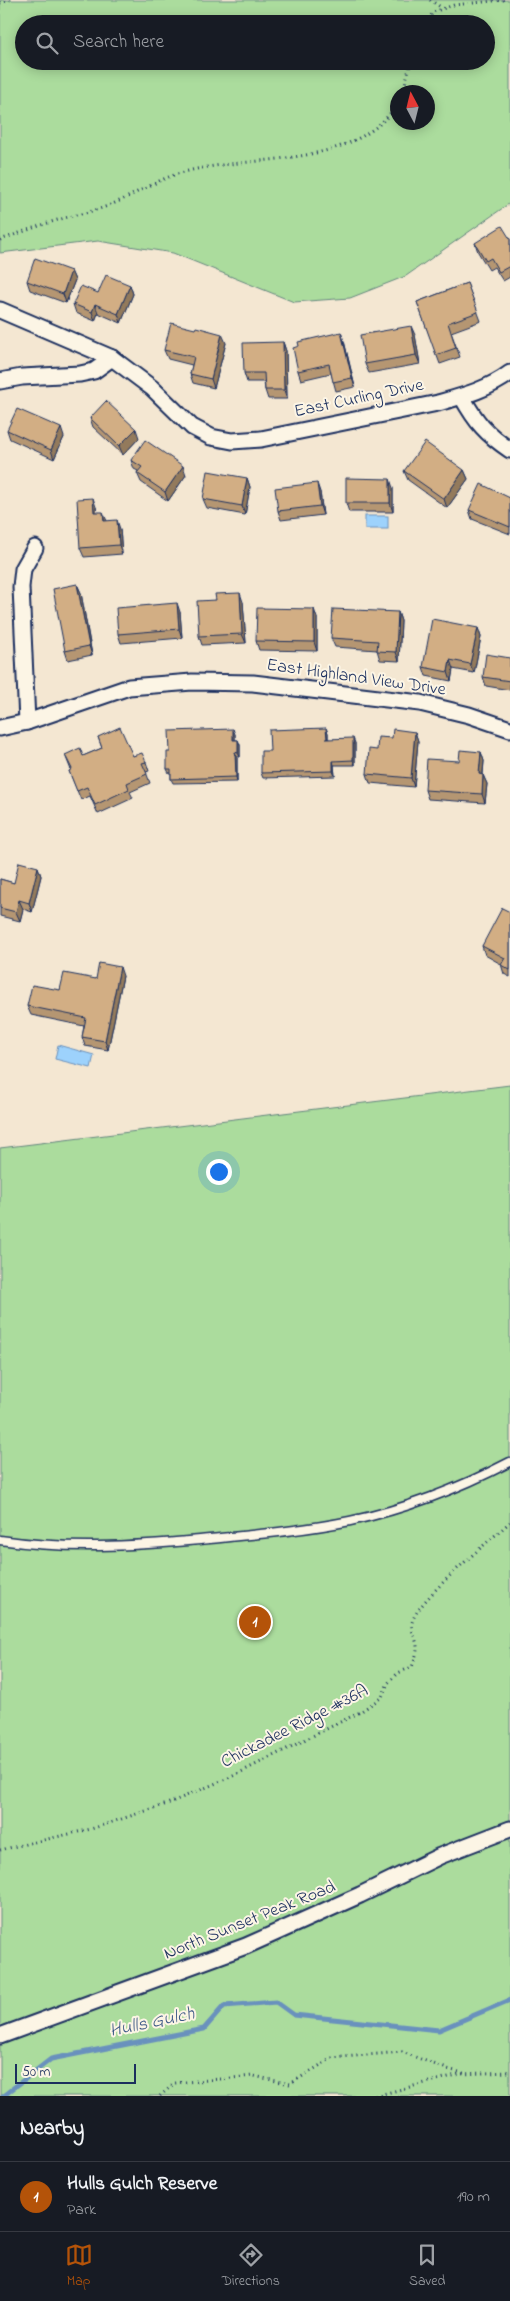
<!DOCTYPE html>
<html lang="en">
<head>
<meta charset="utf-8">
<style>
  :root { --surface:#171b24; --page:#20242c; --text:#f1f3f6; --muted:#9ea1a6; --line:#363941; --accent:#b45309 }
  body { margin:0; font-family:"Indie Flower",sans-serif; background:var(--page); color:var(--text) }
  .compass { position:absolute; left:390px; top:85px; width:45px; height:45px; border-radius:50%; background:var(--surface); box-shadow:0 2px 12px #0003; rotate:353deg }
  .scale { position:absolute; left:15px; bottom:12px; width:121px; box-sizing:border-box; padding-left:5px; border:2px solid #1b2f5e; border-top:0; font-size:14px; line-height:18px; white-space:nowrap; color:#1b2f5e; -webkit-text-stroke:4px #fcf5e5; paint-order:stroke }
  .you { position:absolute; left:218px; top:1171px; width:18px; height:18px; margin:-12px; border:4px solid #fff; border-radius:50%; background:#1a73e8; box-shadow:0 0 0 8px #1a73e833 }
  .badge { display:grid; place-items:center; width:32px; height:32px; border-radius:50%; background:var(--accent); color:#fff; font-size:16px; font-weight:700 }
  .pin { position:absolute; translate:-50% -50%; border:2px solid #fff; box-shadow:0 1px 5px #0006 }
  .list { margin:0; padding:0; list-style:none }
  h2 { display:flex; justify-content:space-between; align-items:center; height:65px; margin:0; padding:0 20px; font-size:21px }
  h2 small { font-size:16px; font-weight:400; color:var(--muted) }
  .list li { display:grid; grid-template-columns:32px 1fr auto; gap:15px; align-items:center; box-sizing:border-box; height:70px; padding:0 20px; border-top:1px solid var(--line) }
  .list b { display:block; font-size:19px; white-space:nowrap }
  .list p { margin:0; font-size:16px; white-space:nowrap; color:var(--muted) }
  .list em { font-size:16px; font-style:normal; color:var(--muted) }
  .icon { flex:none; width:28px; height:28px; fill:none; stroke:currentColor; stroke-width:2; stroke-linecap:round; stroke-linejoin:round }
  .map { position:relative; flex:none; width:510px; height:2096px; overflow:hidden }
  .search { position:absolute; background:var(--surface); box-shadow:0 2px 12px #0003; left:15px; right:15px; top:15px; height:55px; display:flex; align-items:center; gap:12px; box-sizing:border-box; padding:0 18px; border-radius:28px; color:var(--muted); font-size:19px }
  .sheet { height:135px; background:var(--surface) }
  nav { display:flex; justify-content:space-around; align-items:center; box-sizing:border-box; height:70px; border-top:1px solid var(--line); background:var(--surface); font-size:14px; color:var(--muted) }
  nav a { display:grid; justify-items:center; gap:2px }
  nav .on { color:var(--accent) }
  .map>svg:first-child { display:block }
  .green { fill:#abdc9d; stroke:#63867e; fill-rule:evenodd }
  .water { fill:#9dd2fc; stroke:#6991bd }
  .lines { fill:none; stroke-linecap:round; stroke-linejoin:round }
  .stream { stroke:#6991bd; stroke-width:5 }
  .lane-casing { stroke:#1b2f5e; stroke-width:11 }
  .street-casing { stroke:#1b2f5e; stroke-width:19 }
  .path { stroke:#1b2f5e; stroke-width:3; stroke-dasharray:1 4; stroke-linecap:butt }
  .lane { stroke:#fcf5e5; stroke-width:8 }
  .street { stroke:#fcf5e5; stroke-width:15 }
  .wall { fill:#b59672; stroke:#1b2f5e }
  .shaded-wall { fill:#937a5c; stroke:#1b2f5e }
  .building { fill:#d2ae84; stroke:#1b2f5e }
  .labels { text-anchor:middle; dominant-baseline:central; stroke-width:4; stroke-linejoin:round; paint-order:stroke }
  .street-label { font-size:18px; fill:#1b2f5e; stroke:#fcf5e5 }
  .water-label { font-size:19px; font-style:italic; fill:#3c5886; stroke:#fcf5e5 }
</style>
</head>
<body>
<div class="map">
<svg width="510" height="2096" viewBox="0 0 510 2096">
  <rect width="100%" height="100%" fill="#f4e7d2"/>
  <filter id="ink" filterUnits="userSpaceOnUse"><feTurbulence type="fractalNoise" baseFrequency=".02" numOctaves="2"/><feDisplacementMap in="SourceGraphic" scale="10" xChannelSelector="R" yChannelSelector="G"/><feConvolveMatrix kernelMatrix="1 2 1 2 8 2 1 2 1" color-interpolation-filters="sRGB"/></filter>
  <g filter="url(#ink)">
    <g class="green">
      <path d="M0 0H510V203L406 276 350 298 294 302 173 253 98 241 0 253ZM24 24H486V61H24ZM398 92H428V122H398Z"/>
      <polygon points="510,1085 510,2096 0,2096 0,1148"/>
    </g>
    <g class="water">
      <rect x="365" y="516" width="23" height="13"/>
      <polygon points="58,1045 94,1055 91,1068 55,1059"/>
    </g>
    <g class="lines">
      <polyline class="stream" points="3,2096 51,2059 204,2029 224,2006 276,2002 294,2015 439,2030 510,2000"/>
      <g class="lane-casing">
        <path id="lane" d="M0 1540C69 1550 131 1546 200 1540 250 1535 301 1531 350 1521 406 1509 460 1488 510 1462"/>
      </g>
      <g class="street-casing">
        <g id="street">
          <path d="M0 310 112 358 152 388 192 427 211 437 232 441 261 439 438 403C463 396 489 389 510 373"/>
          <polyline points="0,381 22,377 80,374 94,371 112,358"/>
          <path d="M462 397C476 422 486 434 510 450"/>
          <polyline points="27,722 21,587 23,569 35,548"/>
          <polyline points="0,728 27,722 129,687 192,682 253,683 420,703 469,715 510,729"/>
          <polyline points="0,2036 246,1946 360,1895 440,1856 510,1829"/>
        </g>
      </g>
      <g class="path">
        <polyline points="430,0 442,8"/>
        <polyline points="0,3 10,0"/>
        <polyline points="426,24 433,12 454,5 504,0"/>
        <polyline points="403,92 411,61"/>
        <path d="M0 240C20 233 40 225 61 219 75 215 91 212 105 207 130 198 152 182 177 174 248 152 352 173 398 103"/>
        <path d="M0 1850 91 1829 167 1804 233 1776 360 1712 382 1697 388 1683 398 1673 412 1667C415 1659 419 1650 416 1641 414 1635 411 1631 412 1623 415 1601 491 1540 510 1522"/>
        <polyline points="160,2096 175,2083 254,2076 290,2084 332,2058 402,2052 447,2069 467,2074"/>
        <polyline points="375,2096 460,2074 510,2072"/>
      </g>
      <use href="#lane" class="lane"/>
      <use href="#street" class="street"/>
    </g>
    <g class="wall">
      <polygon points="510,239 510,277 503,281 494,267 489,270 478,252 475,243"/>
      <polygon points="71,271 75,280 66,303 30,290 27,281"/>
      <polygon points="467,283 481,321 451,332 460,357 440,364 417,302"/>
      <polygon points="130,285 133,294 121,323 98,313 95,321 76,313 73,304 98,293"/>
      <polygon points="415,335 420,364 369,373 365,364"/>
      <polygon points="344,341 355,387 336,391 331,373 301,380 298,371"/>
      <polygon points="283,342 286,351 287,399 268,399 265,390 264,382 247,382 244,373"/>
      <polygon points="226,343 214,388 193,383 190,374 192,365 168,359 164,350"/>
      <polygon points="90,418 139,438 123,455 93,427"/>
      <polygon points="7,430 64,437 54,459 10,439"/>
      <polygon points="131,460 186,475 168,501 141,482 137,473 138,471 134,469"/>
      <polygon points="464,470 468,479 447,508 408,480 404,471"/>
      <polygon points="247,478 250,487 245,515 207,508 203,499"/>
      <polygon points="393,488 393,512 349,512 346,503"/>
      <polygon points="320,492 323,515 281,520 278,511"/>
      <polygon points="510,498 510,534 472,519 469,510"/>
      <polygon points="96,507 97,512 107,521 120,529 122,554 84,557 80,548"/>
      <polygon points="77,584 81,593 92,655 68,660 65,651"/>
      <polygon points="243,602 246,643 202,645 199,636"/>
      <polygon points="180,612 182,638 121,643 118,634"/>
      <polygon points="398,612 401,621 399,661 380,660 377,650 335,647 331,638"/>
      <polygon points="317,618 317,651 259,650 256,641"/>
      <polygon points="478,628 481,637 474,673 453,669 451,681 426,676 423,667"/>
      <polygon points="510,658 510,690 486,686 483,677"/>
      <polygon points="326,728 328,733 328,739 355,743 355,765 334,765 335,776 263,778 261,773 270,751"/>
      <polygon points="415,732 418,741 414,787 370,783 367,774 377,750 392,738"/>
      <polygon points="235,734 235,740 238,740 240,745 240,757 237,757 237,782 173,783 171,779 171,773 169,773 167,769 170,752"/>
      <polygon points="98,737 133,756 146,762 149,771 146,772 150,783 130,792 133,798 98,814 90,796 81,800 69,771 71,770 65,755 83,756 102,748"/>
      <polygon points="481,752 484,761 483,775 487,784 485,803 428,799 425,790 459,761"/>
      <polygon points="38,867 41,876 32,912 23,909 20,921 0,916 0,879 14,883"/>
      <polygon points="510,912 510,977 504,974 501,964 485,955 482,946"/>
      <polygon points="123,976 108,1050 85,1046 82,1037 84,1026 31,1015 27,1006 60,990 96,979"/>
    </g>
    <g class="shaded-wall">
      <polygon points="71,271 75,280 66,303 63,294"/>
      <polygon points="130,285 133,294 121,323 118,314"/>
      <polygon points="95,304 98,313 95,321 92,312"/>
      <polygon points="411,326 415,335 420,364 416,355"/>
      <polygon points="341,332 344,341 355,387 352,378"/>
      <polygon points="222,334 226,343 214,388 211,379"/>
      <polygon points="283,342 286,351 287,399 284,390"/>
      <polygon points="61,428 64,437 54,459 51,450"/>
      <polygon points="136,429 139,438 123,455 119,446"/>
      <polygon points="183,466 186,475 168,501 165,492"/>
      <polygon points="464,470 468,479 447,508 444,499"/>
      <polygon points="247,478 250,487 245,515 242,506"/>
      <polygon points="390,479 393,488 393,512 390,503"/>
      <polygon points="317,483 320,492 323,515 320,506"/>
      <polygon points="93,498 96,507 97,521 94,512"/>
      <polygon points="103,512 107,521 107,530 104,521"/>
      <polygon points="117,520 120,529 122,554 119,545"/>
      <polygon points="77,584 81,593 92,655 89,646"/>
      <polygon points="240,593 243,602 246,643 242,634"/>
      <polygon points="177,603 180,612 182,638 179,629"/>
      <polygon points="314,609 317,618 317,651 314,642"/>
      <polygon points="398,612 401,621 399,661 396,652"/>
      <polygon points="478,628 481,637 474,673 470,664"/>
      <polygon points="450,660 453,669 451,681 448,672"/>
      <polygon points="326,728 328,733 328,743 327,739"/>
      <polygon points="233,729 235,734 235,745 233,740"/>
      <polygon points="415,732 418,741 414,787 411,778"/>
      <polygon points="353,738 355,743 355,765 353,760"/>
      <polygon points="238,740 240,745 240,757 238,753"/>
      <polygon points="235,752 237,757 237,782 236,777"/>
      <polygon points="481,752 484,761 482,783 479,774"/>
      <polygon points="333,761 334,765 335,776 333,771"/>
      <polygon points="483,775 487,784 485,803 482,794"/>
      <polygon points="38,867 41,876 32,912 29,903"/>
      <polygon points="19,900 23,909 20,921 16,912"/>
      <polygon points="120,967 123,976 108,1050 105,1041"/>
    </g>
    <g class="building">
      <polygon points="502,226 510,239 510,266 499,272 491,258 486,261 475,243"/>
      <polygon points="35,258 71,271 63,294 27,281"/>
      <polygon points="106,275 130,285 118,314 95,304 92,312 73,304 81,286 98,293"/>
      <polygon points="467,283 478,312 448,323 456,348 436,355 417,302"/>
      <polygon points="171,323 195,329 196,327 222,334 211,379 190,374 194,357 164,350"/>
      <polygon points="411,326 416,355 365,364 360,335"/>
      <polygon points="341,332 352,378 333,382 329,364 298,371 293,348 299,346 298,342"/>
      <polygon points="283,342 284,390 265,390 264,373 244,373 243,343"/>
      <polygon points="106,401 136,429 119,446 90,418"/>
      <polygon points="17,409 61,428 51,450 7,430"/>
      <polygon points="145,440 183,466 165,492 137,473 142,467 131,460"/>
      <polygon points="425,442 464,470 444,499 404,471"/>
      <polygon points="208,471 247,478 242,506 203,499"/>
      <polygon points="346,478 390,479 390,503 346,503"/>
      <polygon points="317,483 320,506 278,511 275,488"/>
      <polygon points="481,484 510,498 510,527 469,510"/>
      <polygon points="93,498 94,512 103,512 104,521 117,520 119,545 80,548 77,499"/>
      <polygon points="77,584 89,646 65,651 53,589"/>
      <polygon points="240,593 242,634 199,636 197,601 216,600 215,594"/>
      <polygon points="177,603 179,629 118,634 116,608"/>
      <polygon points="257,608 314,609 314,642 256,641"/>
      <polygon points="333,609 398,612 396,652 377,651 378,641 331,638"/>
      <polygon points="432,619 478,628 470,664 450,660 448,672 423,667"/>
      <polygon points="486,654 510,658 510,681 483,677"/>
      <polygon points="120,727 133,756 142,753 146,762 142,763 147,774 127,783 129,789 95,805 87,787 77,791 69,771 72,769 65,755 80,748 83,756 102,748 98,737"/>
      <polygon points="326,728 327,739 353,738 353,760 333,761 333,771 261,773 261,751 270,751 269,730"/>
      <polygon points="233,729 233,740 238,740 238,753 235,752 236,777 171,779 171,769 167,769 167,752 170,752 169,731"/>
      <polygon points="393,729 415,732 411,778 367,774 369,749 377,750 378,737 392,738"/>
      <polygon points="460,750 481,752 479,774 483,775 482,794 425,790 427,759 459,761"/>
      <polygon points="19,862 38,867 29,903 19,900 16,912 0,908 0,879 14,883"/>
      <polygon points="502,908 510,912 510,970 501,965 505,958 482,946"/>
      <polygon points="99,963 120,967 105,1041 82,1037 86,1018 27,1006 32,985 60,990 64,973 96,979"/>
    </g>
  </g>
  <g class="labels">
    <g class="street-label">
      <text transform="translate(359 399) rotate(-12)">East Curling Drive</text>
      <text transform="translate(356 678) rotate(8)">East Highland View Drive</text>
      <text transform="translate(295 1727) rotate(-27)">Chickadee Ridge #36A</text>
      <text transform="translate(250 1921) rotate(-22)">North Sunset Peak Road</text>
    </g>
    <g class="water-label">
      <text transform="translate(152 2023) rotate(-12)">Hulls Gulch</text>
    </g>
  </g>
</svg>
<svg class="compass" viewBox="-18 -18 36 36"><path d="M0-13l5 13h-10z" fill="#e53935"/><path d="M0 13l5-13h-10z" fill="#9ea1a6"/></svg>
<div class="scale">50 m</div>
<div class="you"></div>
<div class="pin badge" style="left:255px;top:1622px">1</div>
<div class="search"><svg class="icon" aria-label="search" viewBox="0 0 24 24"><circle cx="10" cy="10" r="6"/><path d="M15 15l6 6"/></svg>Search here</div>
</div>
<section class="sheet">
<h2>Nearby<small></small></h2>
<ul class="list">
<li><span class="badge">1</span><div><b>Hulls Gulch Reserve</b><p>Park</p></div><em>190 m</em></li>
</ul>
</section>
<nav>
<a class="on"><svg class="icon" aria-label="map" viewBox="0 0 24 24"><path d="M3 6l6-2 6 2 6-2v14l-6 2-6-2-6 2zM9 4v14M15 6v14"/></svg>Map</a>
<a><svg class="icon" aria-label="directions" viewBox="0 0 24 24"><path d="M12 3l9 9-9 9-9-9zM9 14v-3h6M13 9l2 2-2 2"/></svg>Directions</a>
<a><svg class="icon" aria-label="saved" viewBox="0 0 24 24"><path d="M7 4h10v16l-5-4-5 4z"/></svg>Saved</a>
</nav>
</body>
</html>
